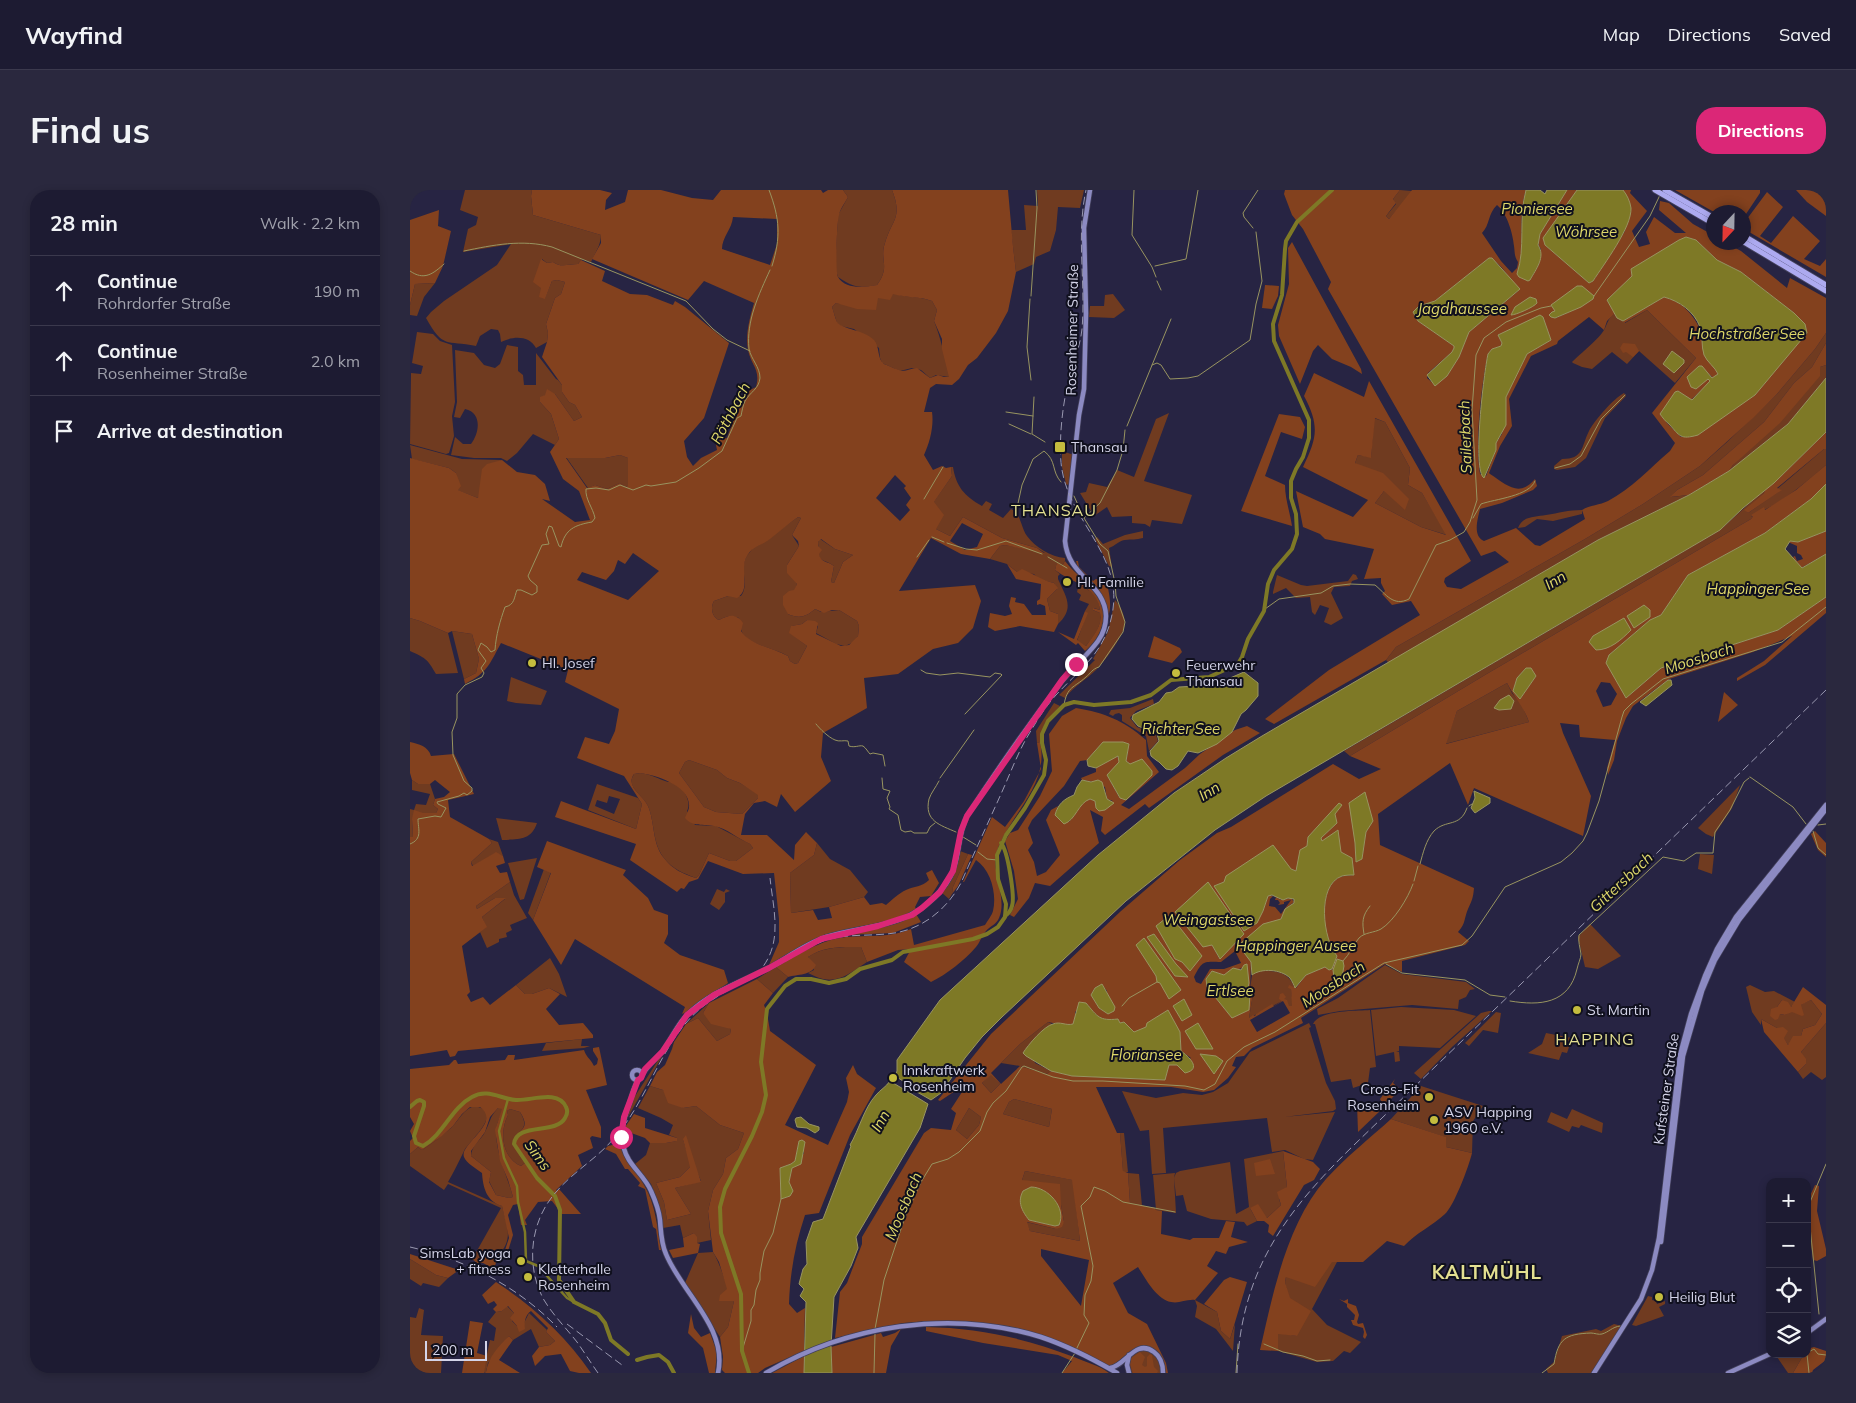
<!DOCTYPE html>
<html lang="en">
<head>
<meta charset="utf-8">
<style>
  :root { --surface:#1d1b32; --page:#2a283e; --text:#f1f3f6; --muted:#a0a1ac; --line:#3b394d; --accent:#db2777 }
  body { margin:0; font-family:Mulish,sans-serif; background:var(--page); color:var(--text) }
  .controls { position:absolute; right:15px; bottom:15px; display:grid; overflow:hidden; border-radius:10px; box-shadow:0 2px 8px #0003 }
  .controls button { width:45px; height:45px; display:grid; place-items:center; padding:0; border:0; border-bottom:1px solid var(--line); background:var(--surface); color:var(--text); font:25px sans-serif }
  .compass { position:absolute; left:1296px; top:15px; width:45px; height:45px; border-radius:50%; background:var(--surface); box-shadow:0 2px 8px #0003; rotate:202deg }
  .scale { position:absolute; left:15px; bottom:12px; width:62px; box-sizing:border-box; padding-left:5px; border:2px solid #d4d4e9; border-top:0; font-size:14px; line-height:18px; white-space:nowrap; color:#d4d4e9; -webkit-text-stroke:4px #10101e; paint-order:stroke }
  .stop { position:absolute; width:15px; height:15px; margin:-11px; border:4px solid #db2777; border-radius:50%; background:#fff }
  .stop.end { background:#db2777; border-color:#fff; box-shadow:0 1px 5px #0008 }
  .list { margin:0; padding:0; list-style:none }
  h2 { display:flex; justify-content:space-between; align-items:center; height:65px; margin:0; padding:0 20px; font-size:21px }
  h2 small { font-size:16px; font-weight:400; color:var(--muted) }
  .list li { display:grid; grid-template-columns:32px 1fr auto; gap:15px; align-items:center; box-sizing:border-box; height:70px; padding:0 20px; border-top:1px solid var(--line) }
  .list b { display:block; font-size:19px; white-space:nowrap }
  .list p { margin:0; font-size:16px; white-space:nowrap; color:var(--muted) }
  .list em { font-size:16px; font-style:normal; color:var(--muted) }
  .icon { flex:none; width:28px; height:28px; fill:none; stroke:currentColor; stroke-width:2; stroke-linecap:round; stroke-linejoin:round }
  .map { position:relative; flex:none; width:1416px; height:1183px; overflow:hidden; border-radius:20px }
  header { display:flex; align-items:center; gap:30px; box-sizing:border-box; height:70px; padding:0 25px; background:var(--surface); border-bottom:1px solid var(--line) }
  header strong { font-size:24px }
  nav { display:flex; gap:28px; margin-inline-start:auto; font-size:18px }
  .intro { display:flex; align-items:center; justify-content:space-between; box-sizing:border-box; height:120px; padding:0 30px }
  h1 { margin:0; font-size:35px }
  .button { padding:12px 22px; border-radius:20px; background:var(--accent); color:#fff; font-size:18px; font-weight:700 }
  main { display:flex; gap:30px; padding:0 30px }
  aside { flex:1; background:var(--surface); border-radius:20px; box-shadow:0 2px 8px #0003 }
  .map>svg:first-child { display:block }
  .green { fill:#703b20; fill-rule:evenodd }
  .forest { fill:#83411e; fill-rule:evenodd }
  .water { fill:#7e7926; stroke:#989460 }
  .lines { fill:none; stroke-linecap:round; stroke-linejoin:round }
  .stream { stroke:#989460; stroke-width:1 }
  .canal { stroke:#7e7926; stroke-width:2.5 }
  .river { stroke:#7e7926; stroke-width:4 }
  .major-casing { stroke:#43405b; stroke-width:6 }
  .highway-casing { stroke:#43405b; stroke-width:7 }
  .major { stroke:#8c8ac2; stroke-width:4.5 }
  .highway { stroke:#adaaf0; stroke-width:5 }
  .rail { stroke:#9998b0; stroke-width:1; stroke-dasharray:8 4; stroke-linecap:butt }
  .route { stroke:#db2777; stroke-width:6 }
  .poi-dot { fill:#c4bc3e; stroke:#10101e; stroke-width:2 }
  .labels { text-anchor:middle; dominant-baseline:central; stroke-width:4; stroke-linejoin:round; paint-order:stroke }
  .street-label { font-size:14px; fill:#d4d4e9; stroke:#10101e }
  .poi-label { font-size:14px; fill:#d4d4e9; stroke:#10101e; text-anchor:start }
  .water-label { font-size:15px; font-style:italic; fill:#ded769; stroke:#10101e }
  .quarter-label { font-size:16px; letter-spacing:1px; fill:#e4e091; stroke:#10101e }
  .district-label { font-size:19px; font-weight:bold; letter-spacing:1px; fill:#e4e091; stroke:#10101e }
</style>
</head>
<body>
<header>
<strong>Wayfind</strong>
<nav><a>Map</a><a>Directions</a><a>Saved</a></nav>
</header>
<div class="intro"><h1>Find us</h1><a class="button">Directions</a></div>
<main>
<aside>
<h2>28 min<small>Walk · 2.2 km</small></h2>
<ul class="list">
<li><svg class="icon" aria-label="ahead" viewBox="0 0 24 24"><path d="M12 20V5M6 11l6-6 6 6"/></svg><div><b>Continue</b><p>Rohrdorfer Straße</p></div><em>190 m</em></li>
<li><svg class="icon" aria-label="ahead" viewBox="0 0 24 24"><path d="M12 20V5M6 11l6-6 6 6"/></svg><div><b>Continue</b><p>Rosenheimer Straße</p></div><em>2.0 km</em></li>
<li><svg class="icon" aria-label="arrive" viewBox="0 0 24 24"><path d="M6 21V4h12l-3 4 3 4H6"/></svg><div><b>Arrive at destination</b></div></li>
</ul>
</aside>
<div class="map">
<svg width="1416" height="1183" viewBox="0 0 1416 1183">
  <rect width="100%" height="100%" fill="#272443"/>
  <g class="green">
    <path d="M55 0H122L121 6 123 25 191 45C191 55 185 63 181 72L172 69 168 74C159 74 150 78 143 72L137 73 132 69V98L135 108 142 91 147 90 155 92 151 104 145 108 136 134 138 143 137 152 126 158C119 145 103 146 91 152L90 144 88 140 81 139 70 146 66 156C36 150 33 159 16 128L21 122 34 111 87 75 101 54 53 62 58 39 66 35 68 27 50 20Z"/>
    <path d="M433 0H482C493 28 482 29 475 53 469 70 481 76 467 95 449 98 444 98 428 87L425 78 428 25 438 7Z"/>
    <polygon points="627,0 674,0 670,18 648,17 646,40 640,61 626,67 624,74 606,82 601,40 616,40 614,15 628,16"/>
    <polygon points="990,0 1003,1 979,29 976,26 986,14 983,9"/>
    <polygon points="25,93 14,107 7,126 0,125 0,115 5,94"/>
    <path d="M483 103C496 108 509 106 522 111L527 120 524 131C531 148 534 166 540 184L539 187 526 185 520 188 511 180 502 178 490 181 472 173 470 168 469 158 444 139 431 136 427 133 422 117 426 113 433 114Z"/>
    <polygon points="703,104 715,120 704,128 679,127 680,116 694,116 695,105"/>
    <path d="M1237 120 1286 168 1265 193 1229 161 1217 174 1202 162 1182 179 1172 177 1163 173 1162 172C1170 164 1190 148 1194 140 1198 133 1198 128 1205 123L1215 133Z"/>
    <polygon points="7,142 23,144 30,151 42,155 45,212 42,226 44,246 39,263 36,264 0,254 1,183 11,184 13,176 2,173"/>
    <polygon points="1416,143 1416,153 1402,177 1384,193 1354,232 1293,285 1267,300 1261,307 1279,305 1188,350 979,473 976,470 986,457 1175,349 1233,314 1290,276 1316,253 1367,204 1405,159"/>
    <path d="M97 155 108 157V181L113 185 114 195H126V163L146 189 148 190 152 195V202L159 212 165 215 172 227 164 231 145 204 135 205 130 212 141 224 149 249 145 255 123 244 107 263 97 271 91 268H64L41 265 45 247 53 254H61C69 244 73 223 55 219L50 228 44 227 47 212 45 160 64 163 74 175 85 178 90 174Z"/>
    <polygon points="1416,175 1416,188 1378,234 1319,281 1323,275 1410,177"/>
    <path d="M1214 203 1216 206 1195 228 1176 268 1165 277 1147 280 1144 279V276L1152 269C1174 269 1171 257 1179 241 1184 231 1204 208 1214 203Z"/>
    <polygon points="759,223 734,291 782,305 772,334 742,330 740,337 735,334 722,333 722,326 702,327 697,317 684,326 670,303 676,302 679,293 697,297 707,280 724,287 746,229"/>
    <polygon points="964,228 975,232 1000,278 998,295 1012,303 1037,345 1011,337 965,313 974,301 945,273 948,265 961,267"/>
    <polygon points="0,255 52,269 92,270 88,272 68,308 47,300 46,283 39,278 2,269"/>
    <path d="M1414 259H1416V275C1393 295 1369 315 1341 326L1344 327 1341 329 1075 485 940 566 934 561 1310 340 1355 299 1354 303 1335 320 1338 323 1371 300 1367 299Z"/>
    <polygon points="652,261 664,265 660,296 656,294 652,277"/>
    <polygon points="210,265 218,268 218,296 215,297 210,293 197,299 185,295 178,298 156,267 195,268"/>
    <path d="M541 277H543C546 296 554 306 572 316L576 311 582 314 579 320 593 328 601 319C611 323 611 338 617 346 625 357 641 367 655 368V371L652 376 647 373 645 380 650 384 648 386V389C656 407 665 418 648 434V424L640 421 637 409 647 399 644 393 628 389 624 384 607 382 597 374 580 369 590 356 595 355 635 363 627 358 592 348 553 327 540 346 526 339 523 313 542 286Z"/>
    <path d="M1172 320V324L1143 331 1127 329 1115 337 1108 338C1112 326 1125 327 1136 325 1149 323 1158 320 1172 320Z"/>
    <path d="M388 327 391 328 382 345 389 356 377 375 387 394 385 400 382 402 378 424C389 429 396 427 405 419L411 422 429 420 447 431 449 436 448 446 444 452 435 456 426 454 406 443 408 436 397 430 392 434 382 436 380 443 397 456 388 473 385 474 380 471 378 466C366 459 341 455 333 444 330 439 330 433 329 428 321 425 316 426 309 430 302 427 300 417 304 411L318 406H331C341 392 326 377 340 362 343 358 344 356 349 355Z"/>
    <path d="M733 341V348C726 350 722 349 715 350 710 350 705 356 699 358L702 377 699 376 685 349 687 347 693 354 715 345Z"/>
    <path d="M410 349 425 359 443 365 433 372 424 393 421 392 424 376C409 366 409 375 408 352Z"/>
    <polygon points="943,384 946,385 948,389 942,391 940,396 924,397 921,403 933,428 921,435 914,432 919,418 910,415 905,425 902,422 900,407 886,408 876,398 863,404 863,402 867,385 891,395 897,396 938,391"/>
    <path d="M669 394C681 402 688 404 690 420L684 418 683 420 690 423C693 435 683 447 676 456L667 451 677 423 675 421 679 414 669 410 671 405 667 402Z"/>
    <path d="M705 410C711 416 717 429 714 438 710 450 695 471 686 480 676 490 664 496 655 508L649 505 685 470 683 469 698 442Z"/>
    <path d="M0 428 10 431 38 443 48 483 26 484C17 468 15 468 0 461Z"/>
    <polygon points="42,441 62,444 69,469 66,483 54,489"/>
    <polygon points="101,487 137,501 131,515 106,513 97,511"/>
    <polygon points="1097,493 1102,503 1112,515 1119,532 1035,554 1047,521"/>
    <polygon points="743,509 744,514 726,521 720,528 727,537 746,545 748,551 739,561 736,546 712,531 712,525 709,523 705,524 703,526 699,524 701,520 720,518"/>
    <polygon points="644,513 650,516 635,533 630,552 627,553 626,541"/>
    <polygon points="279,570 307,580 317,588 330,593 348,604 348,608 332,624 306,622 294,617 269,583 275,572"/>
    <path d="M230 583C241 584 248 589 258 592 260 592 263 592 266 594 274 598 282 613 277 621L285 635 306 636 340 654 343 658 326 671H320L299 663 289 685 286 688C273 683 262 679 254 668 242 653 245 632 238 616 233 605 215 597 224 584Z"/>
    <polygon points="2,590 8,594 20,594 25,609 23,615 28,619 26,623 13,623 2,629 3,647 0,647 0,619 4,620 6,614 16,615 20,604 2,600"/>
    <path d="M187 594 228 608 232 614 226 639 178 620ZM199 606 210 609 204 624 185 616 187 610 197 613Z"/>
    <polygon points="1330,595 1322,618 1303,647 1296,644 1288,638"/>
    <path d="M86 628 127 633C121 651 108 649 92 650Z"/>
    <polygon points="79,649 88,652 93,666 85,663 63,676 61,672 82,653"/>
    <polygon points="407,653 420,669 440,680 458,702 454,707 419,717 381,723 380,683 404,665"/>
    <polygon points="550,661 558,664 543,697 542,704 539,709 531,702"/>
    <polygon points="1290,664 1304,665 1302,684 1288,679"/>
    <polygon points="127,668 114,709 110,710 98,673"/>
    <polygon points="134,679 141,682 123,730 118,723"/>
    <polygon points="100,692 104,705 117,728 100,735 102,740 96,743 97,747 89,749 89,752 77,758 70,742 76,737 72,727 95,709 85,708 67,719 66,716"/>
    <polygon points="307,699 314,702 316,699 320,701 315,703 315,712 309,720 300,714"/>
    <polygon points="1180,734 1211,766 1188,779 1175,777 1168,747"/>
    <path d="M435 757H451L457 772C443 781 430 793 413 789 408 788 403 785 398 783L404 780 398 767C410 759 421 758 435 757Z"/>
    <polygon points="140,768 149,784 157,807 139,798 122,804 115,804 106,795"/>
    <polygon points="975,775 992,784 1056,792 1065,799 1060,800 1056,807 1049,810 1048,819 1002,815 930,821 908,825 907,819 928,808"/>
    <polygon points="366,777 378,787 363,803 347,789"/>
    <path d="M849 780C867 782 877 780 885 798L881 799 883 816 879 817 873 809 874 804 872 811 839 828 843 804 840 799 842 785Z"/>
    <polygon points="1340,795 1355,802 1364,801 1385,812 1380,818 1372,810 1367,817 1370,824 1375,825 1394,813 1401,810 1412,824 1405,835 1393,839 1391,846 1378,855 1367,838 1351,829 1351,835 1342,822 1336,797"/>
    <polygon points="299,813 293,823 321,839 320,844 307,851 288,828 276,834"/>
    <polygon points="991,817 1044,820 1066,826 1030,858 989,856 989,861 986,862 989,862 990,871 985,872 984,862 966,866 961,820"/>
    <path d="M960 820 966 877 960 878 958 893 943 898 941 889 921 892 905 834H903C909 820 946 821 960 820Z"/>
    <polygon points="1079,821 1082,821 1042,857 1011,889 1004,883 1071,823"/>
    <polygon points="1086,822 1091,823 1088,843 1073,840 1059,856 1055,853"/>
    <polygon points="638,832 642,834 618,856 625,873 641,881 637,884 610,876 591,873 610,854"/>
    <polygon points="899,833 901,837 899,838 916,893 925,911 926,919 923,921 874,927 925,922 903,970 894,969 875,960 862,962 857,928 753,938 756,983 742,984 739,940 730,941 712,901 746,908 773,903 792,905 803,902 818,893 840,862"/>
    <polygon points="1416,833 1416,887 1412,890 1401,882 1393,889 1388,882 1396,874 1391,862"/>
    <polygon points="1136,843 1162,848 1157,863 1152,862 1149,870 1118,863 1132,854"/>
    <polygon points="263,847 213,936 220,914"/>
    <polygon points="172,849 171,856 180,856 174,858 132,861 136,853"/>
    <polygon points="581,884 590,894 581,903 572,893"/>
    <path d="M240 896 253 900 273 918 286 916 310 935 334 943 328 959 316 968 313 984 303 1000 298 1021 301 1050 287 1053 284 1043 273 1048 270 1035 253 1038 248 1012 241 994 225 974 236 965 240 953H256L266 951 267 948 259 945 263 935 251 928 228 918ZM273 949 291 991 265 998 281 1024 257 1030 254 1012 246 993 270 987 281 976Z"/>
    <polygon points="1011,896 1073,916 1063,931 1062,963 1036,957 1035,947 981,929"/>
    <polygon points="604,909 642,919 639,937 593,924 599,912"/>
    <path d="M64 916C96 921 59 951 54 961 49 971 44 982 38 992L92 1016C97 1037 104 1048 88 1066L83 1062 81 1066 71 1069 64 1066 91 1018 38 994 34 1000 0 976V964L8 957 12 960C22 953 32 946 41 938 49 930 53 920 64 916Z"/>
    <path d="M88 918H93C91 926 86 933 86 941 86 965 97 985 103 1007L99 1008 86 1005 79 991 81 982 61 966C61 956 71 950 75 942 81 931 79 928 88 918Z"/>
    <polygon points="559,918 571,927 569,935 557,949 546,940"/>
    <path d="M100 919 110 922C120 939 110 938 103 951L115 973 111 976C92 968 89 942 98 925L97 921Z"/>
    <polygon points="1162,919 1193,933 1192,943 1171,935 1169,938 1162,936 1159,942 1137,932 1141,922 1157,929"/>
    <polygon points="710,943 714,943 718,982 713,982"/>
    <polygon points="873,961 877,997 869,1009 871,1015 857,1028 840,1018 847,1031 837,1036 834,1032 801,1029 777,1021 773,1005 766,1006 764,988 766,1023 746,1020 743,985 765,983 764,988 766,983 770,981 820,972 826,1024 839,1017 834,969"/>
    <polygon points="615,981 663,990 670,1051 620,1041 616,1032 646,1039 654,1032 651,1015 612,990"/>
    <polygon points="718,983 729,984 732,1016 720,1013"/>
    <path d="M303 1062C312 1077 315 1095 324 1111L318 1137 310 1147 275 1093 288 1063Z"/>
    <polygon points="0,1069 26,1085 38,1088 29,1097 13,1093 11,1096 0,1089"/>
    <polygon points="922,1071 927,1072 902,1119 917,1135 951,1152 940,1163 934,1161 923,1171 907,1172 868,1161 868,1143 887,1146 875,1092 876,1087"/>
    <polygon points="1238,1106 1242,1107 1242,1110 1246,1111 1247,1114 1255,1111 1255,1114 1249,1117 1254,1126 1226,1136 1222,1135"/>
    <polygon points="785,1110 807,1122 811,1141 820,1149 825,1134 823,1161 806,1139 785,1127 787,1116"/>
    <polygon points="97,1116 104,1123 102,1131 107,1136 114,1133 119,1123 137,1140 136,1142 145,1151 140,1155 129,1157 121,1139 103,1150 99,1146 78,1173 76,1182 73,1183 80,1150 84,1151 86,1138 78,1132 86,1122 92,1121"/>
    <polygon points="9,1118 14,1120 11,1145 33,1146 31,1183 0,1183 0,1127 6,1128"/>
    <polygon points="1204,1134 1212,1136 1181,1183 1138,1183 1136,1179 1144,1172 1152,1146 1186,1139 1191,1141"/>
    <path d="M729 1160C746 1160 748 1167 752 1183H720L719 1179 720 1167Z"/>
    <polygon points="1372,1164 1394,1164 1383,1183 1378,1183 1367,1167"/>
  </g>
  <g class="forest">
    <path d="M122 0H190L202 3 196 10 195 20 215 12 218 0H251L282 8 303 10 311 0H411L413 3 418 0H433L438 7C435 13 430 19 429 25 427 30 425 83 428 87 436 100 454 97 467 95 481 76 469 70 475 53 482 29 493 28 482 0H598L603 56 606 82 598 121 586 143 567 168 558 175 549 189 542 195 526 194 520 198 514 222H522C524 236 520 252 514 265L523 280 532 276 536 278 541 277 542 286 524 312 534 325 526 339 540 346 553 327 592 348 627 358 635 364 595 355 590 356 580 369 551 364 521 348 489 401 565 395 571 411 563 438 548 453 523 459 488 484 454 488 457 518 413 543 411 567 421 591 385 622 371 604 367 617 355 611 344 613 335 624 331 645H357L384 670 385 655 396 642 407 653 404 665 380 683 381 723 403 720 408 730 422 728 419 717 454 707 460 715 472 713 476 715C482 710 489 703 496 700 504 696 512 697 519 690L516 683 522 680 529 693 521 706 510 707 505 717 507 721 479 731 409 747 359 775 369 752V729L364 683 333 684 298 671 288 689 279 692 274 699 271 698 267 702 220 670 226 654 145 627 151 611 226 639 232 614 214 586 167 568 175 547 199 554 205 541 209 519 155 492 158 480 91 453C79 475 78 482 55 494L54 489 66 483 69 469 62 444 42 441 38 443 10 431 0 428V268L39 278 46 283 51 296 48 300 68 308 72 279 77 274 92 270 107 282 125 285 135 294 140 311 132 309 165 332 180 330 169 301 153 289 140 262 149 249 141 224 130 212V207L135 205 137 199 145 204 164 231 172 227 165 215 159 212 152 202V195L132 167 137 152 138 143 136 134 145 108 151 104 155 92 147 90 142 91 135 109 129 107 131 98 123 92 131 69 137 73 143 72C150 78 159 74 168 74L171 70 195 81 192 91 220 104 237 105 263 115 265 111 275 117 319 153 294 228 274 251 277 267 283 276 291 268 307 260 305 250 317 248 334 203 346 197C351 180 341 175 338 160 335 145 340 127 344 113L294 91 278 110 182 69 191 53V45L123 25 121 6ZM323 27 367 29V54L360 75 312 59C312 47 322 39 323 27ZM483 104C496 108 509 106 522 111L527 120 524 131 532 149V159L539 187H534L528 185 520 188 507 178C502 178 497 181 492 181 488 180 479 176 474 174 467 169 470 157 464 150 455 140 431 139 427 132 425 128 424 122 422 117L426 113 447 119 466 120 468 108 480 110ZM210 265 218 268V296L215 297 210 293 197 299 185 295 177 298 156 268H195ZM485 285 496 296 494 298 501 308 496 315 500 320 490 331 466 308ZM388 327 391 328 382 345 388 351 389 356 377 375V383L387 394 384 400 379 401 373 406V415L378 424C389 429 396 427 405 419L414 423 422 420H429L447 431 449 436 448 446 439 455 431 456 406 444 408 433 405 431 397 430 392 434 381 436 379 443 397 456 388 473 385 474 380 471 378 466C364 458 340 455 331 441L333 433C326 423 319 425 309 430 302 427 300 417 304 411L318 406 327 408C341 400 330 381 336 368 342 355 350 357 360 349 369 342 378 334 388 327ZM552 333 573 344 567 357 555 360 540 351ZM411 349 425 359 443 365 433 372 424 393 421 392 424 376C418 371 411 373 409 364L412 360 408 356V352ZM223 363 249 381 218 410 167 390 172 382 196 390 204 381 208 370 215 374ZM279 570 307 580 317 588 330 593 348 605V608L332 624 306 622 294 617 269 583 275 572ZM230 583C246 585 281 596 279 617 279 620 276 625 275 628 282 637 294 634 304 636 317 638 328 649 340 654L343 658 326 671H320L299 663 289 685 286 688C273 684 262 679 254 668 242 654 245 632 238 616 233 605 215 597 224 584Z"/>
    <path d="M875 0H990L983 9 986 13 976 26 979 29 1002 0H1116C1107 27 1116 56 1108 83L1120 90 1129 74 1131 59C1127 54 1128 50 1130 44L1157 0H1167L1134 48 1135 55 1179 93 1183 91 1215 41 1213 0H1221L1220 3 1237 21 1222 41 1229 57 1240 54 1236 42 1244 27 1265 43H1276L1249 20 1250 11 1259 13 1283 34 1303 45 1304 52 1316 53 1331 61 1377 98 1380 88 1416 108V143L1405 159 1367 204 1343 228 1290 276 1233 314 1175 349 986 457 976 470 864 534 855 529 919 480 1010 425 1001 411 982 415 972 404 975 401 971 393V388L954 389 964 359 915 349 910 344 893 337 886 301 943 327 958 310 893 277C907 248 910 236 894 206L904 183 954 207 959 191 1061 371 1035 388 1034 392 1037 397 1051 399 1099 372 1085 361 1071 366 918 99 921 92 893 39 882 25 874 4ZM1087 15C1097 23 1103 44 1104 56 1105 63 1104 66 1108 72L1107 78 1102 83 1091 71 1072 43C1080 35 1078 23 1087 15ZM1276 47 1286 50 1307 70 1331 82 1384 123 1395 134 1396 143 1345 205 1280 247H1271L1256 232 1268 201 1281 210 1301 191 1298 189 1295 180 1303 188 1308 184C1306 176 1302 167 1298 158 1289 134 1280 114 1254 107L1213 131 1214 133 1237 120 1286 168 1242 223 1265 253 1260 261C1240 278 1221 299 1198 311 1190 315 1180 315 1172 320L1175 329 1130 356 1125 355 1106 338 1074 351C1062 346 1068 328 1070 319L1092 313 1123 300 1127 296 1125 289C1109 308 1097 295 1080 284L1079 283 1090 256 1102 236 1099 209 1121 166 1147 154 1148 151 1179 127 1194 140 1197 131 1205 123 1197 110 1223 86ZM1079 68C1091 72 1101 91 1108 101L1059 142 1049 167 1037 186 1025 195 1017 188 1018 183 1042 162 1044 158V156L1008 131 1003 122 1009 116 1025 111ZM1183 109 1170 117 1146 128 1141 127 1145 121V119ZM1133 127 1141 150 1117 164 1096 207 1092 244 1086 253V260L1076 286 1070 284C1065 254 1071 195 1078 164L1082 159 1091 156 1092 153 1088 145ZM965 228 975 232 1000 278 998 295 1012 303 1036 345 1011 337 965 313 974 301 995 320 999 309 973 283 945 273 948 265 961 268Z"/>
    <polygon points="1265,0 1350,0 1350,3 1334,27 1334,22 1304,22"/>
    <polygon points="1386,0 1416,0 1416,26 1397,12"/>
    <polygon points="1357,2 1373,17 1350,46 1361,53 1383,26 1410,51 1394,69 1410,76 1416,69 1416,87 1334,39 1334,33"/>
    <polygon points="29,20 28,36 41,41 33,76 25,93 5,94 0,115 0,30"/>
    <polygon points="882,52 951,179 952,184 941,177 922,169 908,155 903,161 890,194 869,146 868,135 879,94 878,58"/>
    <polygon points="855,95 869,96 868,106 862,119 852,118"/>
    <polygon points="1213,153 1225,154 1229,161 1223,167 1216,162 1213,163 1210,158"/>
    <polygon points="1416,153 1416,175 1410,177 1410,186 1370,233 1323,275 1319,281 1279,305 1260,307 1267,300 1293,285 1354,232 1384,193 1402,177"/>
    <path d="M869 224 890 227 895 237 892 249 871 242 855 286 875 295C875 309 880 322 882 336L831 321Z"/>
    <polygon points="1416,242 1416,259 1414,259 1367,298 1372,300 1338,323 1334,320 1354,303 1355,299 1364,293"/>
    <path d="M1416 275V294L1401 309 1355 343 1278 385 1251 425 1240 430 1199 465 1216 508 1251 478 1368 440 1416 407V423L1355 475 1327 491V488L1354 471 1382 446 1343 462 1259 489 1223 516 1216 528 1207 551 1204 570 1198 585 1197 578 1205 550 1170 547 1169 535 1150 533 1153 543 1181 606 1173 646 1064 598 1058 615 1040 573 968 624 970 655 1064 698C1063 709 1062 710 1058 719 1054 728 1056 733 1048 742L1059 751 1055 755 992 771V782L975 774 891 828 893 833 842 858 834 866 826 867 822 876 826 877 818 888 804 900 793 902 761 897H686L707 943H710L713 981 718 983 720 1013 745 1018 746 1020 752 1021 751 1044 780 1050 783 1048H809L816 1031 825 1032 821 1047 838 1052 819 1057 816 1064 806 1061 797 1076 808 1083 785 1110C776 1109 769 1114 761 1112 747 1110 735 1088 728 1077L703 1093 718 1123 737 1134 756 1173 758 1183H755C755 1174 752 1164 744 1159 725 1148 714 1171 699 1177L646 1151 568 1133 520 1131 493 1133 425 1148 430 1102 437 1093 452 1054V1047L514 943 521 938 541 940 546 923 541 919 554 899 547 894 545 901 530 911 528 910 581 844 711 721 770 670 807 643 821 637 923 574 949 589 971 579 940 566 1075 485 1341 329 1343 327 1341 325 1354 317 1355 320 1386 300ZM1116 478 1126 486 1110 509 1103 501 1107 488ZM1191 492 1200 493 1207 504 1201 515 1193 517 1186 501ZM1097 493C1104 507 1114 517 1119 532L1036 554 1047 521ZM963 631 956 642 952 669 946 672 945 653ZM927 633 911 648 912 651 942 669 944 685C937 686 931 685 925 690 908 707 913 749 927 766L922 780H919L915 777 896 785 886 798 879 795 878 798 881 799 882 816H879L877 810 874 809 876 807 873 803 870 804 869 809 872 811 864 816 862 814 846 824 845 826 843 825 839 828 843 804 840 799 841 772 832 760 871 729 875 719 884 712 881 708 871 710 866 707 865 710H868L870 713 868 715 874 714V712L881 710 871 724 865 717 859 716 860 709 863 706H858L853 721 847 730 805 696 814 692 881 679 886 681 897 656 898 647 909 636ZM834 744 810 768H809L802 755ZM825 761 831 773 814 779H800L791 794 786 792 784 787C792 771 793 771 811 772ZM834 777 839 793 837 802 822 828 797 797 796 789 802 781 814 785ZM692 795 697 801 698 824 689 818 681 805 685 798ZM873 811 880 823 847 842 840 830ZM676 813C688 827 689 831 708 829L710 833 714 832 724 843 736 837 770 842 771 861 781 868 767 875H759L755 890 662 886 641 881 637 884 610 876 591 894 581 883 610 854 638 832 657 836 663 834 666 828 665 822ZM581 885 590 894 581 903 572 893ZM604 909 642 919 639 937 593 924 599 912ZM559 918 571 927 569 935 557 949 546 940ZM615 981 662 990 670 1051 620 1041 617 1032 646 1039 652 1037 654 1032 651 1015 650 994 612 990ZM641 1006 649 1018V1035L645 1036 619 1030ZM631 1059 679 1070 671 1116 631 1066Z"/>
    <polygon points="1416,341 1416,364 1391,378 1383,367 1385,366 1387,371 1393,369 1391,365 1387,363 1387,356 1378,352 1380,351 1388,352"/>
    <path d="M655 371C665 384 679 393 687 406 701 424 691 448 675 461L668 453 666 455 648 442 664 449 675 421 678 423 667 450 676 456C683 446 693 435 690 423L683 420V418L690 420C687 396 662 393 645 380L647 372 652 376Z"/>
    <path d="M666 371H668L669 377 683 391 686 389 697 393C699 404 703 418 697 429L695 413 668 378Z"/>
    <path d="M597 374 607 382 612 379C624 384 631 390 644 393L648 398 637 409 640 421 648 424V434L644 442 610 436 585 441 578 437 580 423 595 426 602 424 599 416 601 407 606 408 605 412 614 414 622 425H636L635 416 630 414 627 415V411L630 409 631 394 606 389Z"/>
    <polygon points="744,446 770,458 772,462 762,473 738,467"/>
    <polygon points="1314,502 1328,515 1308,532"/>
    <path d="M666 518C695 523 713 530 736 550L737 566 749 582 711 615 719 619 775 578 790 564 825 540 837 536 850 543 813 565 739 618 735 614 695 645 691 641 693 627 680 620 689 653 640 696 625 693 619 708 604 727 600 725 608 709 604 681 595 651 600 643 608 640 630 606 642 581 639 544 652 526ZM693 552 718 562 716 571 720 574 709 607 697 585 710 572 707 566 686 578V582L671 588 672 590 684 592 695 597 697 609 703 611 686 618 685 611 680 609 674 611 659 632 645 625 648 616 641 620 636 630 650 665 636 682 627 686 624 672 618 660 623 653 618 638 622 630 654 596 670 571 677 570Z"/>
    <path d="M0 552C9 554 18 556 21 566L44 564 64 604 38 610 40 627 79 649 82 653 61 672 62 676 86 662 93 666 95 673 86 676 90 683 97 682 100 692 66 716 67 719 85 708H96L72 727 77 737 52 756 60 802 57 805 61 812 73 807 80 815 106 795 115 804H122L139 798 150 804 136 819 149 835 173 833 183 845V848L48 861 45 866 40 867 37 860 0 866V647H3L2 629 4 620 13 623H26L28 619 23 615 25 609 34 607 40 602 25 590 20 594H8L2 590 0 583Z"/>
    <path d="M630 552C640 595 600 624 587 661 580 682 598 707 589 728 587 734 580 736 576 741 571 746 570 753 566 757 554 771 537 784 521 792L494 772 501 759 488 760 457 772 451 757C432 757 414 756 398 767L406 775C401 786 388 784 378 787L366 777C388 765 410 750 436 747 458 745 481 748 501 739L504 755 575 735C578 730 582 725 583 721 587 704 581 680 566 670L554 692H553L582 627 595 637 614 611 631 579 627 553Z"/>
    <polygon points="1405,641 1416,653 1416,667 1408,660 1401,644"/>
    <path d="M137 651 216 680 213 685 238 708 244 720 258 725V744L254 753 270 765 314 780 318 793C310 798 277 823 272 824L275 817 165 749 151 775 123 730 141 683 127 677Z"/>
    <polygon points="558,664 562,665 548,696 542,704 543,697"/>
    <polygon points="506,724 511,732 483,743 434,745 463,739"/>
    <path d="M347 789 363 803 354 815 357 823 360 841 406 875 375 935 418 955 437 912 439 902 436 888 443 875 447 884 466 898 440 945 409 1023 395 1025C385 1055 380 1083 379 1114L387 1123 395 1118 394 1161 355 1178 348 1183H315L312 1180 313 1167 310 1147 318 1137 324 1111H309L310 1105 317 1099 309 1072 303 1062 298 1021 303 1000 313 984 316 968 328 959 334 943 310 935 286 916 273 918 258 913 253 900 240 896 247 882 255 875 262 859 264 852 276 834 288 828 307 851 320 844 321 839 301 834 293 823 299 813ZM389 951 394 963 382 978 379 992 380 1006 371 1009 370 978 381 974 385 971Z"/>
    <polygon points="1393,797 1416,815 1416,833 1391,862 1396,869 1396,874 1388,882 1354,842 1351,829 1367,838 1373,837 1378,841 1374,848 1378,855 1383,846 1391,846 1393,839 1405,835 1412,824 1401,810 1391,815 1394,825 1392,826 1382,822 1375,825 1370,824 1368,829 1365,830 1360,826 1361,819 1367,817 1372,810 1378,812 1381,817"/>
    <path d="M189 857 197 895 176 900 191 937V948L182 946 180 948 183 958 168 965 172 976 146 1000 147 1001 149 999 171 1024H152L142 1011 128 1012 115 1030 117 1035H111L108 1014 103 1015 98 1025 103 1045 98 1061 95 1060 99 1048 92 1016C76 1011 73 997 72 983 67 979 56 973 54 967 49 954 92 933 70 917H60L52 924 43 936 32 946 12 960 8 957 0 964V951L3 948 0 941 4 934 0 927V879L39 875 44 870H46L48 874 95 870 98 865H105L104 870 174 860C176 867 180 868 184 876L187 874 188 869 183 861V858ZM88 918 92 919 85 940 90 971 98 990 103 1007 99 1008 86 1005 79 992 81 982 61 966V961L75 942 80 927ZM100 919 110 922C121 939 110 938 103 950L104 958 115 973 111 976C92 968 89 942 98 925L97 921Z"/>
    <polygon points="985,889 983,893 990,899 974,917 970,909"/>
    <polygon points="947,914 971,920 948,942"/>
    <polygon points="224,924 235,928 235,938 267,948 267,951 256,953 240,953 235,948 213,940"/>
    <path d="M981 929 1036 947V957L1062 963C1059 976 1044 1016 1035 1024 1022 1036 1006 1043 994 1056L977 1051 953 1072H922L905 1097 876 1087 875 1092 880 1108 901 1121 887 1146 868 1144V1161L850 1160C863 1103 877 1033 916 989 936 967 960 948 981 929Z"/>
    <polygon points="276,945 291,992 265,998 281,1024 257,1030 254,1012 246,993 270,987 280,977 273,949"/>
    <path d="M209 950C214 968 225 979 234 995 246 1015 247 1037 251 1060H249L246 1039 243 1037 235 999 228 996 230 993 218 979H215L206 964 195 959 198 956 207 954Z"/>
    <polygon points="873,961 903,972 910,979 904,990 894,995 863,1046 858,1042 859,1035 854,1031 847,1031 840,1018 848,1014 857,1028 871,1015 867,1002 877,997"/>
    <polygon points="860,969 865,984 846,986 844,973"/>
    <polygon points="1405,995 1409,996 1407,1021 1416,1059 1416,1066 1407,1071 1403,1070 1399,1039 1397,1039 1397,1012"/>
    <polygon points="284,1043 287,1047 287,1053 290,1054 288,1063 263,1068 259,1060 274,1057 273,1048"/>
    <polygon points="83,1062 88,1066 85,1076 88,1081 73,1073 67,1073 62,1069 64,1066 71,1069 75,1065 81,1066"/>
    <polygon points="0,1064 49,1080 38,1088 26,1085 0,1069"/>
    <polygon points="820,1087 837,1092 820,1149 811,1141 807,1122 794,1114 814,1090"/>
    <path d="M86 1092C124 1117 156 1146 181 1183H169L160 1181 151 1164 135 1166 125 1176 122 1166 129 1157 140 1155 145 1151 136 1142 138 1138 121 1121C115 1125 114 1133 115 1139L109 1142 107 1136 100 1128 104 1123 98 1116 92 1121 86 1122 83 1119 87 1115 84 1111 78 1114 72 1105Z"/>
    <polygon points="929,1109 934,1111 938,1109 938,1113 946,1116 949,1125 947,1132 948,1134 953,1133 957,1145 955,1149 953,1147 954,1142 953,1138 943,1135 941,1130 944,1130 945,1125 937,1117 937,1114"/>
    <polygon points="281,1124 284,1138 291,1147 300,1143 307,1162 305,1183 299,1183 293,1158 278,1143"/>
    <path d="M60 1131 73 1133 67 1163 77 1166 74 1183 76 1182C79 1166 88 1157 99 1146L103 1150 89 1170 110 1183H52Z"/>
    <path d="M516 1137C569 1138 614 1148 664 1167 675 1172 689 1175 699 1183H652L662 1171 648 1165 573 1153 516 1141Z"/>
    <polygon points="491,1139 481,1156 476,1183 422,1183 421,1157 471,1143 473,1147 485,1143"/>
    <polygon points="1404,1157 1416,1161 1416,1170 1403,1180 1402,1183 1383,1183 1394,1164 1397,1164 1397,1159"/>
    <polygon points="730,1162 735,1167 732,1175 735,1177 737,1176 737,1167 740,1164 742,1165 744,1177 748,1181 747,1183 723,1183 720,1174 721,1168"/>
    <polygon points="394,1166 394,1183 362,1183"/>
  </g>
  <g class="water">
    <path d="M1116 0H1130L1135 4 1137 0H1157L1130 44 1128 55C1136 67 1126 79 1120 90L1118 91 1109 87 1107 84C1116 57 1108 29 1116 0Z"/>
    <path d="M1167 0H1213C1217 5 1220 11 1221 18 1222 37 1194 74 1183 91L1179 93 1135 55 1133 48Z"/>
    <path d="M1276 47 1286 50 1307 70 1331 82 1384 123 1395 134 1397 143 1345 205 1288 245C1270 250 1270 246 1259 234 1255 231 1253 228 1250 224L1265 202 1268 201 1282 210 1300 191 1298 189 1286 199 1281 197 1277 187 1289 176H1292L1302 188 1308 184C1305 177 1297 172 1294 165 1291 156 1293 145 1290 137 1284 121 1269 111 1254 107L1213 131 1207 128 1197 110 1222 86 1221 79 1269 50Z"/>
    <polygon points="1079,68 1082,68 1110,99 1059,142 1049,167 1037,186 1025,196 1017,185 1042,162 1044,158 1044,156 1008,131 1003,122 1009,116 1025,111"/>
    <polygon points="1167,96 1172,96 1184,106 1183,109 1171,117 1145,128 1141,127 1139,125 1142,122 1145,121 1141,115"/>
    <path d="M1120 107 1126 109 1127 113C1124 117 1106 125 1101 125L1105 117Z"/>
    <path d="M1130 125 1133 127 1141 150 1117 164 1096 207V235L1086 253V260L1074 288C1062 280 1074 182 1078 164L1082 159 1091 156 1092 153 1088 145Z"/>
    <polygon points="1262,161 1274,170 1274,173 1264,183 1253,174"/>
    <polygon points="1416,188 1416,242 1364,293 1333,318 1310,340 856,606 805,640 716,711 592,827 572,847 555,868 531,903 521,910 500,898 501,896 485,886 487,881 487,870 530,810 688,665 764,603 816,568 852,546 1188,350 1279,305 1319,281 1378,234"/>
    <polygon points="1416,294 1416,341 1388,352 1380,351 1375,359 1392,378 1416,364 1416,407 1368,440 1251,478 1216,508 1196,473 1199,465 1240,430 1251,425 1278,385 1355,343 1401,309"/>
    <polygon points="1234,415 1240,420 1240,427 1224,438 1217,426"/>
    <path d="M1214 428 1221 440C1211 450 1200 460 1186 460L1179 452 1183 446Z"/>
    <polygon points="1116,478 1121,478 1126,486 1110,509 1103,501 1107,488"/>
    <polygon points="834,482 848,493 848,506 836,520 831,524 822,542 807,554 788,563 778,561 768,576 762,580 756,579 749,572 746,570 741,566 740,561 749,551 747,544 728,536 722,529 723,525 749,512 756,503 762,502 769,497 804,495"/>
    <polygon points="1258,490 1261,490 1262,495 1236,516 1230,512"/>
    <polygon points="1099,505 1104,511 1101,519 1089,520 1084,518 1090,510"/>
    <polygon points="693,552 713,552 719,554 716,571 720,574 732,569 742,581 742,585 716,610 710,608 697,585 709,572 708,566 686,578 678,576 677,570"/>
    <path d="M672 590 681 592 688 590 692 592 697 609 704 613 695 620 689 621 686 618 685 611 680 609C668 613 666 630 654 634L645 625C648 614 654 609 664 605L667 597Z"/>
    <polygon points="1064,601 1080,608 1080,613 1065,623 1061,618 1065,608"/>
    <polygon points="955,602 963,631 956,642 952,669 946,672 945,653 939,613"/>
    <path d="M929 613 932 615 925 624 927 633 911 648 912 651 928 640 931 662 942 668 944 685C940 685 936 685 932 686 906 695 913 750 927 766L922 779 919 780 915 777 896 785 885 798C884 795 882 791 880 788 871 779 851 778 842 785L841 772 832 760 831 753 853 734 871 729 875 719 884 713V709L878 708 873 710 862 705 858 706 853 721 847 733 834 741 804 696 814 692 816 686 863 655 881 679 886 681 890 660 897 656 898 647Z"/>
    <polygon points="798,692 834,744 810,769 802,755 793,757 765,722"/>
    <polygon points="760,725 792,766 780,781 772,772 765,769 746,736"/>
    <polygon points="744,744 766,774 778,787 765,786 737,747"/>
    <polygon points="734,748 771,800 759,809 750,793 747,792 746,786 726,755"/>
    <polygon points="927,769 933,771 934,776 932,787 927,790 924,788 923,780"/>
    <polygon points="837,774 839,793 837,802 840,804 839,820 822,828 797,797 796,789 802,781 814,785 823,778 831,780 834,775"/>
    <polygon points="692,794 705,817 704,821 698,824 689,818 681,805 685,798"/>
    <polygon points="774,809 782,825 772,831 763,816"/>
    <path d="M669 812 676 813C688 827 689 831 708 829L710 833 714 832 724 842 736 837 737 833 758 820 770 842 771 861C778 866 793 879 775 883L767 875H759L755 890 662 886 641 881 616 866 613 863C618 855 634 836 643 834 650 831 656 836 663 834Z"/>
    <polygon points="788,833 803,859 786,859 775,841"/>
    <polygon points="790,864 806,866 813,871 804,884"/>
    <path d="M480 891 518 914 510 938 446 1047 448 1058 441 1076 424 1107 421 1156 422 1183H394L396 1112 390 1106 394 1099 389 1094 393 1079 397 1074 396 1052 403 1032 413 1029 441 956 440 955C449 940 454 918 466 905 470 900 476 897 480 891Z"/>
    <polygon points="391,927 399,934 409,937 409,940 405,943 397,938 387,937 385,930 386,928"/>
    <polygon points="392,950 395,952 391,974 382,978 379,992 383,1001 380,1006 371,1009 370,978 381,974 385,971 389,951"/>
    <path d="M621 997C638 997 657 1018 649 1035L645 1036 619 1030C612 1021 607 1012 613 1001Z"/>
  </g>
  <g class="lines">
    <g class="stream">
      <path d="M359 0C370 29 371 47 362 76"/>
      <polyline points="724,0 722,45 742,77 746,87"/>
      <polyline points="843,38 834,27 833,23 848,0"/>
      <path d="M54 61C83 55 112 49 142 57L276 111 303 139 317 150 340 161"/>
      <polyline points="745,76 776,69 788,0"/>
      <path d="M0 81C14 91 23 84 34 74"/>
      <polyline points="747,91 751,100"/>
      <polyline points="621,106 627,18 626,0"/>
      <polyline points="1184,106 1240,26 1250,5"/>
      <polyline points="620,109 617,157 621,190"/>
      <polyline points="742,175 747,173 751,175 760,189 778,188 788,186 840,150 846,114 852,91 846,42"/>
      <polyline points="624,207 622,244 635,252"/>
      <polyline points="596,222 623,226"/>
      <polyline points="599,234 621,244"/>
      <polyline points="717,236 761,129"/>
      <polyline points="1145,278 1160,274 1171,266 1191,229 1215,205"/>
      <polyline points="664,306 674,328"/>
      <polyline points="514,309 533,277"/>
      <path d="M607 318 612 295 623 269 634 261C647 271 641 281 651 292"/>
      <path d="M1063 328 1071 314C1085 309 1120 306 1125 291"/>
      <polyline points="522,347 534,352"/>
      <polyline points="537,353 556,359 567,360 596,351 632,364"/>
      <polyline points="507,367 519,350"/>
      <polyline points="638,367 657,378"/>
      <path d="M855 419 869 409 911 403 923 396 940 394 965 395C976 404 983 417 999 409L1026 355 1040 350 1054 342 1060 332 1067 310 1062 220 1066 165 1074 148 1096 132 1131 118 1141 116"/>
      <polyline points="511,480 516,483 530,485 548,483 580,487 585,483 591,484 592,485 555,524"/>
      <path d="M654 515C657 496 664 498 676 487 681 483 682 479 689 477L713 442 715 432 706 406 705 393 698 361 690 354 674 328 690 313 707 280 713 260 715 240"/>
      <path d="M406 534C410 539 418 547 425 550 429 552 434 550 438 551L439 556C445 558 449 555 453 556 456 558 458 562 460 564L463 563 473 565 475 576"/>
      <polyline points="1340,587 1383,617 1396,634"/>
      <polyline points="472,588 473,599 480,601 477,608 480,617 479,619 488,625 491,640 495,642 501,641 504,643 517,643 520,637 525,633"/>
      <polyline points="530,588 564,540"/>
      <path d="M529 591C526 597 521 603 519 609 514 631 530 635 546 642"/>
      <polyline points="1059,616 1062,614"/>
      <polyline points="1408,635 1416,634"/>
      <polyline points="1403,641 1408,658 1416,665"/>
      <polyline points="553,647 566,655"/>
      <path d="M0 654C13 649 8 639 8 629L25 626 31 627 36 618 28 614 27 612 49 606 54 603 57 605 62 601V598L54 591 43 565 42 542 47 528V504L55 495 72 487 74 483 71 478 76 471 68 460 71 453 77 457 81 462 85 460C86 445 90 431 95 417 105 415 104 407 107 400H111L122 405 127 402V396L120 390 118 386 132 355 139 354 136 344 139 336 142 337 149 356 151 357C155 339 165 335 182 332L185 328C183 318 175 309 176 299L186 298 199 300 210 295 223 300 236 295 241 296 266 292 289 278 312 261 327 228 331 226C332 221 333 215 335 211 340 202 349 199 350 188 350 177 341 169 339 159 336 131 349 104 360 80"/>
      <polyline points="568,662 577,669 587,670"/>
      <path d="M1010 674C1013 663 1016 650 1024 641 1036 629 1050 638 1057 618"/>
      <polyline points="1004,691 1008,676"/>
      <path d="M954 744C952 732 952 726 960 716"/>
      <path d="M933 771C940 764 943 755 949 748 955 742 964 743 971 739 984 731 998 708 1003 694"/>
      <polyline points="976,774 992,783 1055,790 1080,805 1095,807"/>
      <path d="M1100 811C1130 816 1159 814 1167 779 1168 774 1171 768 1171 764 1170 757 1168 752 1169 745L1253 667 1274 671 1286 663H1303L1305 642 1320 620 1334 592 1339 588"/>
      <polyline points="712,816 719,808 747,792"/>
      <polyline points="1409,1124 1398,1017 1416,974"/>
      <polyline points="465,1139 474,1090 495,1027 511,992 522,974 538,969 549,962 570,941 577,922 583,913 596,901 612,877 614,876 643,887 663,891 693,891 775,896 794,900 805,894 817,871 834,857 865,842 974,773 1052,755 1062,746 1095,697 1151,672 1162,663 1173,651 1177,643 1189,611 1212,527 1214,521 1221,514 1253,489 1372,452 1416,417"/>
      <polyline points="854,1154 873,1162 893,1166 907,1171 920,1170"/>
      <polyline points="666,1160 679,1133 674,1125 675,1105 681,1091 683,1076 671,1016 680,1007 684,997 695,1001 713,1012 765,1022"/>
      <polyline points="332,1161 341,1131 341,1120 344,1115 346,1100 350,1090 350,1083 354,1061 363,1043 371,1009"/>
      <polyline points="1397,1163 1404,1159 1408,1164 1416,1165"/>
      <polyline points="1397,1164 1399,1183"/>
      <polyline points="464,1183 465,1144"/>
      <polyline points="652,1183 665,1163"/>
      <polyline points="826,1183 828,1154"/>
      <path d="M1132 1183 1144 1174C1148 1149 1155 1144 1181 1143 1184 1143 1189 1145 1192 1144 1199 1142 1202 1137 1210 1136"/>
    </g>
    <polyline class="canal" points="98,909 89,941 94,968 107,996 108,1012 115,1042 116,1071 128,1076 157,1108 164,1112"/>
    <g class="river">
      <path d="M591 653C598 661 605 707 602 716 601 720 598 724 595 726"/>
      <path d="M0 917 7 911 10 910 14 912V916L4 946 6 953 13 956C34 944 41 918 62 907 77 898 91 909 106 910 121 911 148 899 156 917 158 921 157 925 155 928 146 945 106 932 104 954L127 988 145 1006 150 1020 149 1090 164 1112 188 1124 195 1133 201 1150 218 1164"/>
      <polyline points="227,1170 237,1167 249,1165 258,1172 264,1183"/>
      <polyline points="339,1183 332,1161 331,1104 311,1043 310,1017 315,999 342,946 352,922 356,905 351,872 357,819 375,796 386,789 401,789 419,793 436,789 450,779 482,770 493,762 563,749 577,744 588,737 595,727 596,714 588,689 587,665 596,645 615,618 634,585 636,570 632,553 632,544 638,531 654,515 664,512 684,515 721,512 741,505 761,490 799,487 828,474 832,467 838,449 854,421 858,394 864,380 882,359 887,344 886,324 881,308 881,291 886,279 893,267 899,248 899,230 864,151 863,134 872,105 875,59 876,51 887,32 922,0"/>
    </g>
    <g class="major-casing">
      <g id="major">
        <circle cx="227" cy="885" r="5"/>
        <path d="M232 885C237 876 245 870 252 862 261 850 267 835 277 825 300 802 331 792 359 778 377 768 395 754 416 747 454 735 493 739 524 708 531 700 540 691 543 680 550 662 548 643 557 626 587 580 619 534 652 491 663 477 677 466 688 451 693 444 696 435 696 426 695 393 658 387 655 351L669 225 674 199 676 123 674 38 680 0"/>
        <path d="M228 890C224 897 222 904 220 912 212 932 207 950 219 970 226 981 236 989 241 1001 245 1010 249 1020 250 1030 251 1042 251 1053 256 1064 272 1103 318 1138 308 1183"/>
        <polyline points="1251,1052 1273,866 1292,801 1305,770 1329,730 1416,619"/>
        <polyline points="1397,1143 1416,1129"/>
        <polyline points="719,1165 717,1175 719,1183"/>
        <path d="M700 1178C716 1176 725 1148 744 1162 751 1167 753 1175 753 1183"/>
        <path d="M356 1183C437 1135 540 1119 631 1147 658 1156 683 1169 707 1183"/>
        <polyline points="1184,1183 1231,1109 1242,1080 1249,1048 1270,865 1281,824 1295,786 1307,759 1326,727 1416,615"/>
        <polyline points="1318,1183 1360,1164"/>
      </g>
    </g>
    <g class="highway-casing">
      <g id="highway">
        <polyline points="1245,0 1304,34"/>
        <polyline points="1255,0 1304,28"/>
        <polyline points="1334,46 1416,95"/>
        <polyline points="1334,52 1416,101"/>
      </g>
    </g>
    <use href="#major" class="major"/>
    <use href="#highway" class="highway"/>
    <g class="rail">
      <path d="M346 785C374 756 364 724 360 688"/>
      <path d="M0 1057C56 1070 107 1096 147 1137"/>
      <polyline points="157,1134 212,1175"/>
      <path d="M188 1183C181 1173 174 1162 167 1152 156 1138 143 1125 134 1110 115 1076 120 1030 147 1001 164 981 188 968 205 947 242 905 253 841 302 810 321 797 343 789 363 778 381 769 397 757 416 750 436 744 456 746 476 744 509 742 536 721 551 693 564 663 578 633 591 604 601 582 609 559 622 539 629 527 637 515 646 505 672 477 697 461 703 419 711 365 660 330 652 280 648 258 652 216 658 194 662 175 670 158 672 139 676 92 666 46 676 0"/>
      <path d="M827 1183C830 1082 875 1022 944 955L1416 500"/>
    </g>
  </g>
  <g class="lines">
    <polyline class="route" points="211,947 214,927 228,890 231,888 235,879 253,861 277,825 304,805 359,778 411,749 468,736 502,725 512,718 530,702 543,681 551,641 557,626 652,490 666,474"/>
  </g>
  <g class="poi-dot">
    <rect x="644" y="251" width="12" height="12" rx="2.5"/>
    <circle cx="657" cy="392" r="5"/>
    <circle cx="122" cy="473" r="5"/>
    <circle cx="766" cy="483" r="5"/>
    <circle cx="1167" cy="820" r="5"/>
    <circle cx="483" cy="888" r="5"/>
    <circle cx="1019" cy="907" r="5"/>
    <circle cx="1024" cy="930" r="5"/>
    <circle cx="111" cy="1071" r="5"/>
    <circle cx="118" cy="1087" r="5"/>
    <circle cx="1249" cy="1107" r="5"/>
  </g>
  <g class="labels">
    <g class="street-label">
      <text transform="translate(662 140) rotate(-89)">Rosenheimer Straße</text>
      <text transform="translate(1256 899) rotate(-82)">Kufsteiner Straße</text>
    </g>
    <g class="poi-label">
      <text x="661" y="257">Thansau</text>
      <text x="667" y="392">Hl. Familie</text>
      <text x="132" y="473">Hl. Josef</text>
      <text x="776" y="475">Feuerwehr<tspan x="776" dy="16">Thansau</tspan></text>
      <text x="1177" y="820">St. Martin</text>
      <text x="493" y="880">Innkraftwerk<tspan x="493" dy="16">Rosenheim</tspan></text>
      <text x="1009" y="899" text-anchor="end">Cross-Fit<tspan x="1009" dy="16">Rosenheim</tspan></text>
      <text x="1034" y="922">ASV Happing<tspan x="1034" dy="16">1960 e.V.</tspan></text>
      <text x="101" y="1063" text-anchor="end">SimsLab yoga<tspan x="101" dy="16">+ fitness</tspan></text>
      <text x="128" y="1079">Kletterhalle<tspan x="128" dy="16">Rosenheim</tspan></text>
      <text x="1259" y="1107">Heilig Blut</text>
    </g>
    <g class="water-label">
      <text x="1127" y="18">Pioniersee</text>
      <text x="1176" y="41">Wöhrsee</text>
      <text x="1052" y="118">Jagdhaussee</text>
      <text x="1337" y="143">Hochstraßer See</text>
      <text transform="translate(320 223) rotate(-62)">Röthbach</text>
      <text transform="translate(1055 247) rotate(-92)">Sailerbach</text>
      <text transform="translate(1145 390) rotate(-31)">Inn</text>
      <text x="1348" y="398">Happinger See</text>
      <text transform="translate(1289 468) rotate(-18)">Moosbach</text>
      <text x="771" y="538">Richter See</text>
      <text transform="translate(799 601) rotate(-31)">Inn</text>
      <text transform="translate(1211 692) rotate(-43)">Gittersbach</text>
      <text x="798" y="729">Weingastsee</text>
      <text x="886" y="755">Happinger Ausee</text>
      <text transform="translate(923 794) rotate(-33)">Moosbach</text>
      <text x="820" y="800">Ertlsee</text>
      <text x="736" y="864">Floriansee</text>
      <text transform="translate(470 931) rotate(-60)">Inn</text>
      <text transform="translate(128 965) rotate(54)">Sims</text>
      <text transform="translate(493 1016) rotate(-67)">Moosbach</text>
    </g>
    <g class="quarter-label">
      <text x="644" y="320">THANSAU</text>
      <text x="1185" y="849">HAPPING</text>
    </g>
    <g class="district-label">
      <text x="1077" y="1082">KALTMÜHL</text>
    </g>
  </g>
</svg>
<div class="controls">
<button>+</button>
<button>−</button>
<button><svg class="icon" aria-label="locate" viewBox="0 0 24 24"><circle cx="12" cy="12" r="6"/><path d="M12 2v4M12 18v4M2 12h4M18 12h4"/></svg></button>
<button><svg class="icon" aria-label="layers" viewBox="0 0 24 24"><path d="M12 4l9 5-9 5-9-5zM3 14l9 5 9-5"/></svg></button>
</div>
<svg class="compass" viewBox="-18 -18 36 36"><path d="M0-13l5 13h-10z" fill="#e53935"/><path d="M0 13l5-13h-10z" fill="#a0a1ac"/></svg>
<div class="scale">200 m</div>
<div class="stop" style="left:211px;top:947px"></div>
<div class="stop end" style="left:666px;top:474px"></div>
</div>
</main>
</body>
</html>
